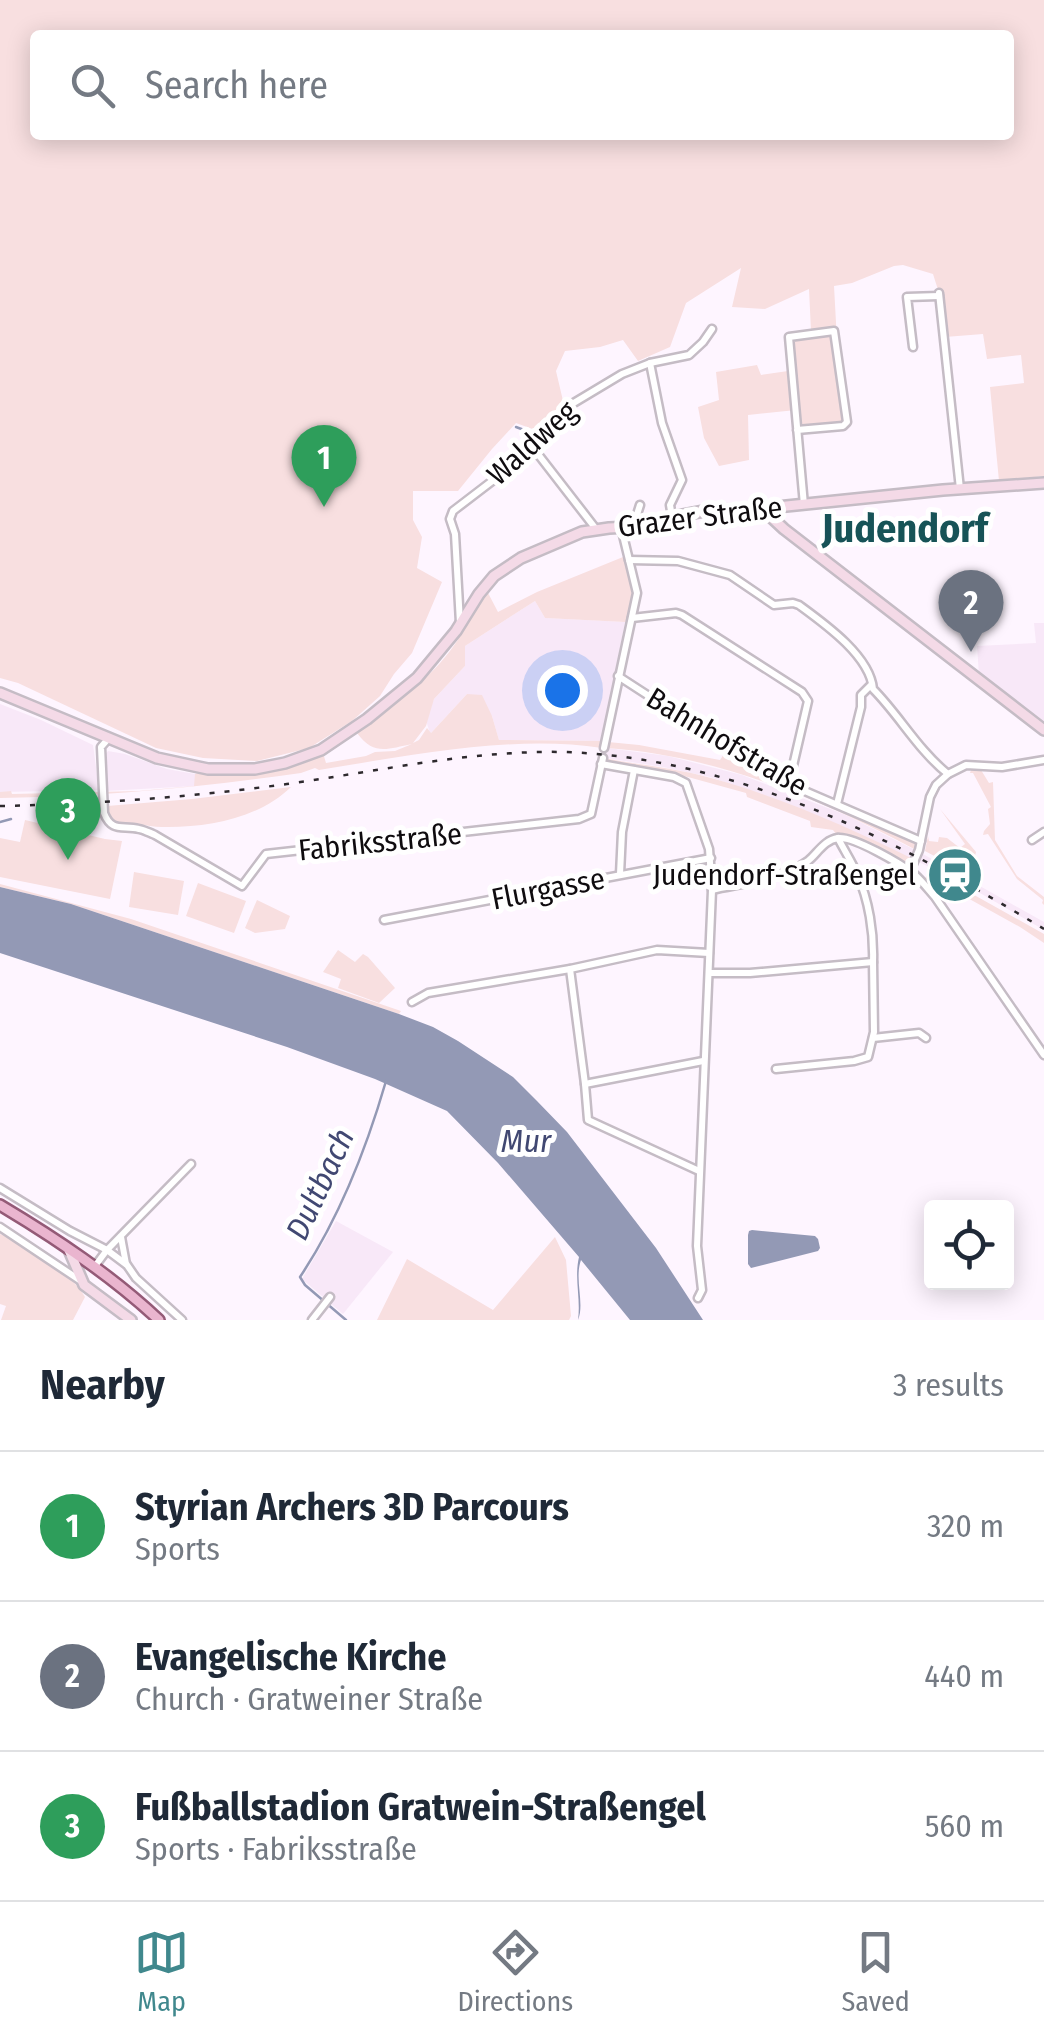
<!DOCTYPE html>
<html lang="en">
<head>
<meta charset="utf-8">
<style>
  :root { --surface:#fff; --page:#f6f6f7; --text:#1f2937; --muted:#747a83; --line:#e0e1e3; --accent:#40888d }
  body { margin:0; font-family:"Fira Sans Condensed",sans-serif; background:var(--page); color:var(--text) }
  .controls { position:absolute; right:30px; bottom:30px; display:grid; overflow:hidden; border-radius:10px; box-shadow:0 5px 25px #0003 }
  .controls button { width:90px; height:90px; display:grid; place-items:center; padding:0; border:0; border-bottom:2px solid var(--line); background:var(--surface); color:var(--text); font:50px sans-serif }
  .you { position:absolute; left:562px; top:690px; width:35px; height:35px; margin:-25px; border:8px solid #fff; border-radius:50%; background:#1a73e8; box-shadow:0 0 0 15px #1a73e833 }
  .badge { display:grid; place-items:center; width:65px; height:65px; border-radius:50%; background:var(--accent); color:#fff; font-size:32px; font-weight:700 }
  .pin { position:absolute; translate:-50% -82px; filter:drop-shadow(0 2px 5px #0008) }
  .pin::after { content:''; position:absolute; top:52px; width:35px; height:30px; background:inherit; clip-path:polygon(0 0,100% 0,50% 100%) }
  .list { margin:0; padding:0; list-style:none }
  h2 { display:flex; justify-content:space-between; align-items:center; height:130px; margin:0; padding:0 40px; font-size:42px }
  h2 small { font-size:32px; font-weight:400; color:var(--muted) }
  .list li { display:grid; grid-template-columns:65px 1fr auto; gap:30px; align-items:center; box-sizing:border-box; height:150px; padding:0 40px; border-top:2px solid var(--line) }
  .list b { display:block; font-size:38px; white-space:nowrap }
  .list p { margin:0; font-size:32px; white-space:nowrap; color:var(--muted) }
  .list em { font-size:32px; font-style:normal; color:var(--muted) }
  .icon { flex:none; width:55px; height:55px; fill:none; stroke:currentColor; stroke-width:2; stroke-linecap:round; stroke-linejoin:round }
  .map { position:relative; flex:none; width:1044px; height:1320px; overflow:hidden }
  .search { position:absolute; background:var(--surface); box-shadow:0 5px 25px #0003; left:30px; right:30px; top:30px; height:110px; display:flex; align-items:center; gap:25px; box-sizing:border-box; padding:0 35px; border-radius:10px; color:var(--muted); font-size:38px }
  .sheet { height:580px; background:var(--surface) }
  nav { display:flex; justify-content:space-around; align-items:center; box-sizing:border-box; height:140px; border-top:2px solid var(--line); background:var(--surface); font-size:28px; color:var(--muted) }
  nav a { display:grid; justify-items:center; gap:5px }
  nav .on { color:var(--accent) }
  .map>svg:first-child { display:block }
  .built { fill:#f8e8f8 }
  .green { fill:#f8dfe0; fill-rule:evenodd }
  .water { fill:#9399b5 }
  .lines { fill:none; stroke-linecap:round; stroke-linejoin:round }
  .stream { stroke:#9399b5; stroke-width:2.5 }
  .street-casing { stroke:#c5bcc5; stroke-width:11 }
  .secondary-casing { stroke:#c5bcc5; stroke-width:14 }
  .primary-casing { stroke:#945a77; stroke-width:14 }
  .street { stroke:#fff; stroke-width:6 }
  .secondary { stroke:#f4dae7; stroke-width:9 }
  .primary { stroke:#eab5cf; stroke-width:9 }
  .rail { stroke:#2e2a2e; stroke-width:2.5; stroke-dasharray:5 10; stroke-linecap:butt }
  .labels { text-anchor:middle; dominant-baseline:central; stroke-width:10; stroke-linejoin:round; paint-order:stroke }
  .street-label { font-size:30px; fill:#0f0c0f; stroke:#fff }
  .poi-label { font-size:30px; fill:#0f0c0f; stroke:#fff; text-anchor:end }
  .water-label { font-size:32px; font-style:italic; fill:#414872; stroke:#fff }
  .district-label { font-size:40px; font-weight:bold; fill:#175357; stroke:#fff }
</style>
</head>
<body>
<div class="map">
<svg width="1044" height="1320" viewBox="0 0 1044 1320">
  <rect width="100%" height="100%" fill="#fef5ff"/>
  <g class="built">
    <polygon points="535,601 545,618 625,622 602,741 499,740 492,716 467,694 430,734 426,720 434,699 465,666 465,646"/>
    <polygon points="1034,623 1044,623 1044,730 979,675 977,646 1036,643"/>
    <polygon points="0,704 41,720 93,745 99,790 0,792"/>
    <polygon points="607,748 668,756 742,775 846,815 917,851 912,859 791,805 710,777 663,767 606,758"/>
    <polygon points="108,751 125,754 167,769 195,774 195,786 105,791 104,757"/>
    <polygon points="923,854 1044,922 1044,930 973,889 919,862"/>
    <polygon points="336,1221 393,1252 343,1314 302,1279"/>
  </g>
  <g class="green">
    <path d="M0 0H1044V476L999 481 990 387 1024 383 1021 355 987 359 983 334 945 337 939 293 933 274 903 265 894 266 852 283 834 286 838 359 846 417 842 424 798 428 796 410 748 415 749 460 719 466 704 438 698 407 719 400 716 372 757 365 761 375 788 371 785 335 811 331 809 289 765 309 732 307 741 268 686 303 670 347 638 361 623 340 600 347 565 351 556 371 564 405 549 435 516 423 492 449 458 491H413V520L422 537 417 568 442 582 412 653 394 674 380 696 352 721 309 748 257 761 203 758 156 748 18 683 0 678ZM35 35H1009V135H35Z"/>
    <path d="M623 557 635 587 628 620 625 622 545 618 535 601 465 646V666L434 699 426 726 413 743 419 740 427 728 431 733 467 694 482 695 492 716 499 740 602 741V748C513 734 408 756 319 770L315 768 301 773C201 787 101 797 0 798V792L11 791 12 794 139 791 194 786 195 774 201 772 220 773 323 753 326 763 366 756 375 752 395 751 412 744C387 749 374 756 357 733 391 705 429 682 455 644 463 633 455 642 461 630 468 617 479 604 487 591L498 612 537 592Z"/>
    <path d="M608 742 639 745 720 760 726 751 765 776 911 840 916 843V850C821 799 715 755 606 748Z"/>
    <path d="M604 758C639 765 676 768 711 778 780 797 849 827 913 859L909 863H903L845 836 836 834 833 830 811 827 810 821 747 797 746 793 688 777 606 762Z"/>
    <polygon points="971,770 981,770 989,783 993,782 995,840 1017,876 1044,897 1044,905 1042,903 1043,900 1017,879 988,834 983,835 984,831 990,824 988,809 991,807 973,773 970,773"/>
    <path d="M291 787C258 819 206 828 162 827 154 827 146 825 138 824 129 824 122 825 113 823L107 806 192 799Z"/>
    <polygon points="940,809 976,852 974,860 976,866 972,868 947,853 942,860 925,851 928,836 929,841 938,842 939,837 947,838 960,848 965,844"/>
    <polygon points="25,820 105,839 122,841 110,899 0,877 0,838 20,842"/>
    <polygon points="134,872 184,881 178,915 129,907"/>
    <path d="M928 873 939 882 942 877 1044 934V943L1020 927 946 886C937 889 931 887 925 879Z"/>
    <polygon points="198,883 246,901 234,933 186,916"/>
    <polygon points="0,884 131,919 401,1011 399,1014 71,904 0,887"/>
    <polygon points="257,900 290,916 285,929 255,933 245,928"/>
    <polygon points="338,950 355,962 363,954 368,957 395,988 379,1003 338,988 341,979 323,972"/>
    <path d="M0 1234C26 1245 72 1273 85 1297L73 1320H1L6 1306 0 1304Z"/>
    <polygon points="555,1237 566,1260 571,1316 569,1320 377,1320 407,1259 493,1310"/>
  </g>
  <g class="water">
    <path d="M0 887 71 904 399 1014 433 1027 458 1041 513 1077 537 1101 567 1132 656 1248 703 1320H630L581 1260C574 1279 585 1303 578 1320 581 1299 574 1278 579 1257L498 1163 447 1111 375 1079 287 1047 0 953Z"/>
    <polygon points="752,1230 815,1236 818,1239 820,1248 818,1251 751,1268 748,1264 748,1235 749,1231"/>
  </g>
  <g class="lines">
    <g class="stream">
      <polyline points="516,427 532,433 539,441"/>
      <polyline points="0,822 11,819"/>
      <path d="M346 1320 305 1285 300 1277C340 1217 366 1150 386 1081"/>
    </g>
    <g class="street-casing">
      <g id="street">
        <polyline points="939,293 960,489"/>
        <polyline points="913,347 907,297 939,296"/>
        <polyline points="650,363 662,423 682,480 670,505 672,517"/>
        <polyline points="797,430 843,426 847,422 834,331 789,337 804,505"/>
        <polyline points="534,449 596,529"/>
        <polyline points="633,527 640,505"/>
        <path d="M629 560 678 561 730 575 774 605 793 603 799 605C825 624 870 656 873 689 899 715 918 750 948 774"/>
        <polyline points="632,618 676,613 682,615 802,692 808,701 789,783"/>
        <polyline points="460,623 455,534 450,519 453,511 534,449 572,404 622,374 650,363 689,355 703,342 712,329"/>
        <polyline points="618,676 777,779 921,841"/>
        <path d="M108 739 101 747 104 813C112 833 122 825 139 829 141 829 153 834 155 835L242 886 266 854 579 819 591 814 603 758"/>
        <polyline points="604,748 637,593 621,527"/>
        <polyline points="601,764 674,777 686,783 709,849 712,890"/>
        <polyline points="837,804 861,707 861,695 871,685"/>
        <polyline points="1032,840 1044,832"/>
        <polyline points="910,871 919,850 930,797 936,785 948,774 966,765 1002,767 1044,760"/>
        <polyline points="620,874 622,832 634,770"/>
        <polyline points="384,920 711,858"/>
        <path d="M709 973H750L873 962C874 933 869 900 857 874 852 862 844 850 838 838"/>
        <polyline points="412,1002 428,993 570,969"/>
        <polyline points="873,1038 919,1033 926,1038"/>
        <polyline points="776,1069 854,1061 868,1057 874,1032 873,962"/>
        <polyline points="585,1084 570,969 657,950 709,953"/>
        <polyline points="699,1171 588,1120 585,1084 703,1061"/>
        <polyline points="0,1188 70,1231 107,1250 127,1265 136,1278 182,1320"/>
        <polyline points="0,1227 81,1281"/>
        <polyline points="121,1237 126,1264"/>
        <polyline points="95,1266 107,1250 191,1164"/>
        <path d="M698 1298 702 1290 697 1246 712 890C742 883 782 880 808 861 817 854 824 840 838 838 854 836 901 864 914 874 922 881 928 889 935 897L1044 1055"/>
        <polyline points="312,1320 330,1297"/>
      </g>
    </g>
    <g class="secondary-casing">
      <g id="secondary">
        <polyline points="767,508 770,516 784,529 1044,730"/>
        <polyline points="0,693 157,758 208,769 255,769 285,763 321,750 367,719 417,678 456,631 479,594 494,576 521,558 582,532 609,528 649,526 672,517 704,511 767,508 943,490 1044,483"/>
        <polyline points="69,1250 84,1285 131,1320"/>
      </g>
    </g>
    <g class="primary-casing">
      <path id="primary" d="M0 1205C57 1239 111 1275 159 1320"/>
    </g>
    <use href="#street" class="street"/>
    <use href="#secondary" class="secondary"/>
    <use href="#primary" class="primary"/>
    <path class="rail" d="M0 806C96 804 192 797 287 784 380 771 471 750 565 752 738 758 899 841 1044 929"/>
  </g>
  <defs>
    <g id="station-disc" transform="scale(2.875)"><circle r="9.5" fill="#40888d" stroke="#fff"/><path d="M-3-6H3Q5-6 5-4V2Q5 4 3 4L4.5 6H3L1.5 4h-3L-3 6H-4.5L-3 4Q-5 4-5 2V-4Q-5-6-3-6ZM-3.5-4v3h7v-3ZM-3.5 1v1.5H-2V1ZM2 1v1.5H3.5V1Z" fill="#fff"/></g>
  </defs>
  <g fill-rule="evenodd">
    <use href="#station-disc" x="955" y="875"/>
  </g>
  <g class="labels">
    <g class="street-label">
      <text transform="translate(532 443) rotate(-42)">Waldweg</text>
      <text transform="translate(700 517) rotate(-7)">Grazer Straße</text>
      <text transform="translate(727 742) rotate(31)">Bahnhofstraße</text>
      <text transform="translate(380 842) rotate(-6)">Fabriksstraße</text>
      <text transform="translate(548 889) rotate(-11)">Flurgasse</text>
    </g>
    <g class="poi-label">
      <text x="916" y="875">Judendorf-Straßengel</text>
    </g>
    <g class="water-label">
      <text x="526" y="1141">Mur</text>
      <text transform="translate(320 1184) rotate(-65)">Dultbach</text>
    </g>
    <g class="district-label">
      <text x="905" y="529">Judendorf</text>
    </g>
  </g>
</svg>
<div class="controls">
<button><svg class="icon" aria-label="locate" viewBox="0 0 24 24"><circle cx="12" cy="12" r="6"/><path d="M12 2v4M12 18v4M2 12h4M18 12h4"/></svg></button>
</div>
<div class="you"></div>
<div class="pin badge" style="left:324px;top:507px;background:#2e9e5b">1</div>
<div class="pin badge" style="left:971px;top:652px;background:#6b7280">2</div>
<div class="pin badge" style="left:68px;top:860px;background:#2e9e5b">3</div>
<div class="search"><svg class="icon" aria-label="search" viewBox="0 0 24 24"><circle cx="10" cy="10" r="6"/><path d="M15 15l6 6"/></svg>Search here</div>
</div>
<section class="sheet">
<h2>Nearby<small>3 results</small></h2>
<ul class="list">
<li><span class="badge" style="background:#2e9e5b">1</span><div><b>Styrian Archers 3D Parcours</b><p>Sports</p></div><em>320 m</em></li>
<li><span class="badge" style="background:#6b7280">2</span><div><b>Evangelische Kirche</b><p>Church · Gratweiner Straße</p></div><em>440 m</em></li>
<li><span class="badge" style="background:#2e9e5b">3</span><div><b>Fußballstadion Gratwein-Straßengel</b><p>Sports · Fabriksstraße</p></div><em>560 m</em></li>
</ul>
</section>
<nav>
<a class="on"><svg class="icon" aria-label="map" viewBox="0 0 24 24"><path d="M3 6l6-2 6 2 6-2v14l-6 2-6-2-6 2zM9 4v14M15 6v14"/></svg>Map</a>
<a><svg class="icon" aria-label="directions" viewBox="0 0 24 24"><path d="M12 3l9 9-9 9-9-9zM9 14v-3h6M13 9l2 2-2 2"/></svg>Directions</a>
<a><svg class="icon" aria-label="saved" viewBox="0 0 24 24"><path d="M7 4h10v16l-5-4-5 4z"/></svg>Saved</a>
</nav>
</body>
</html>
